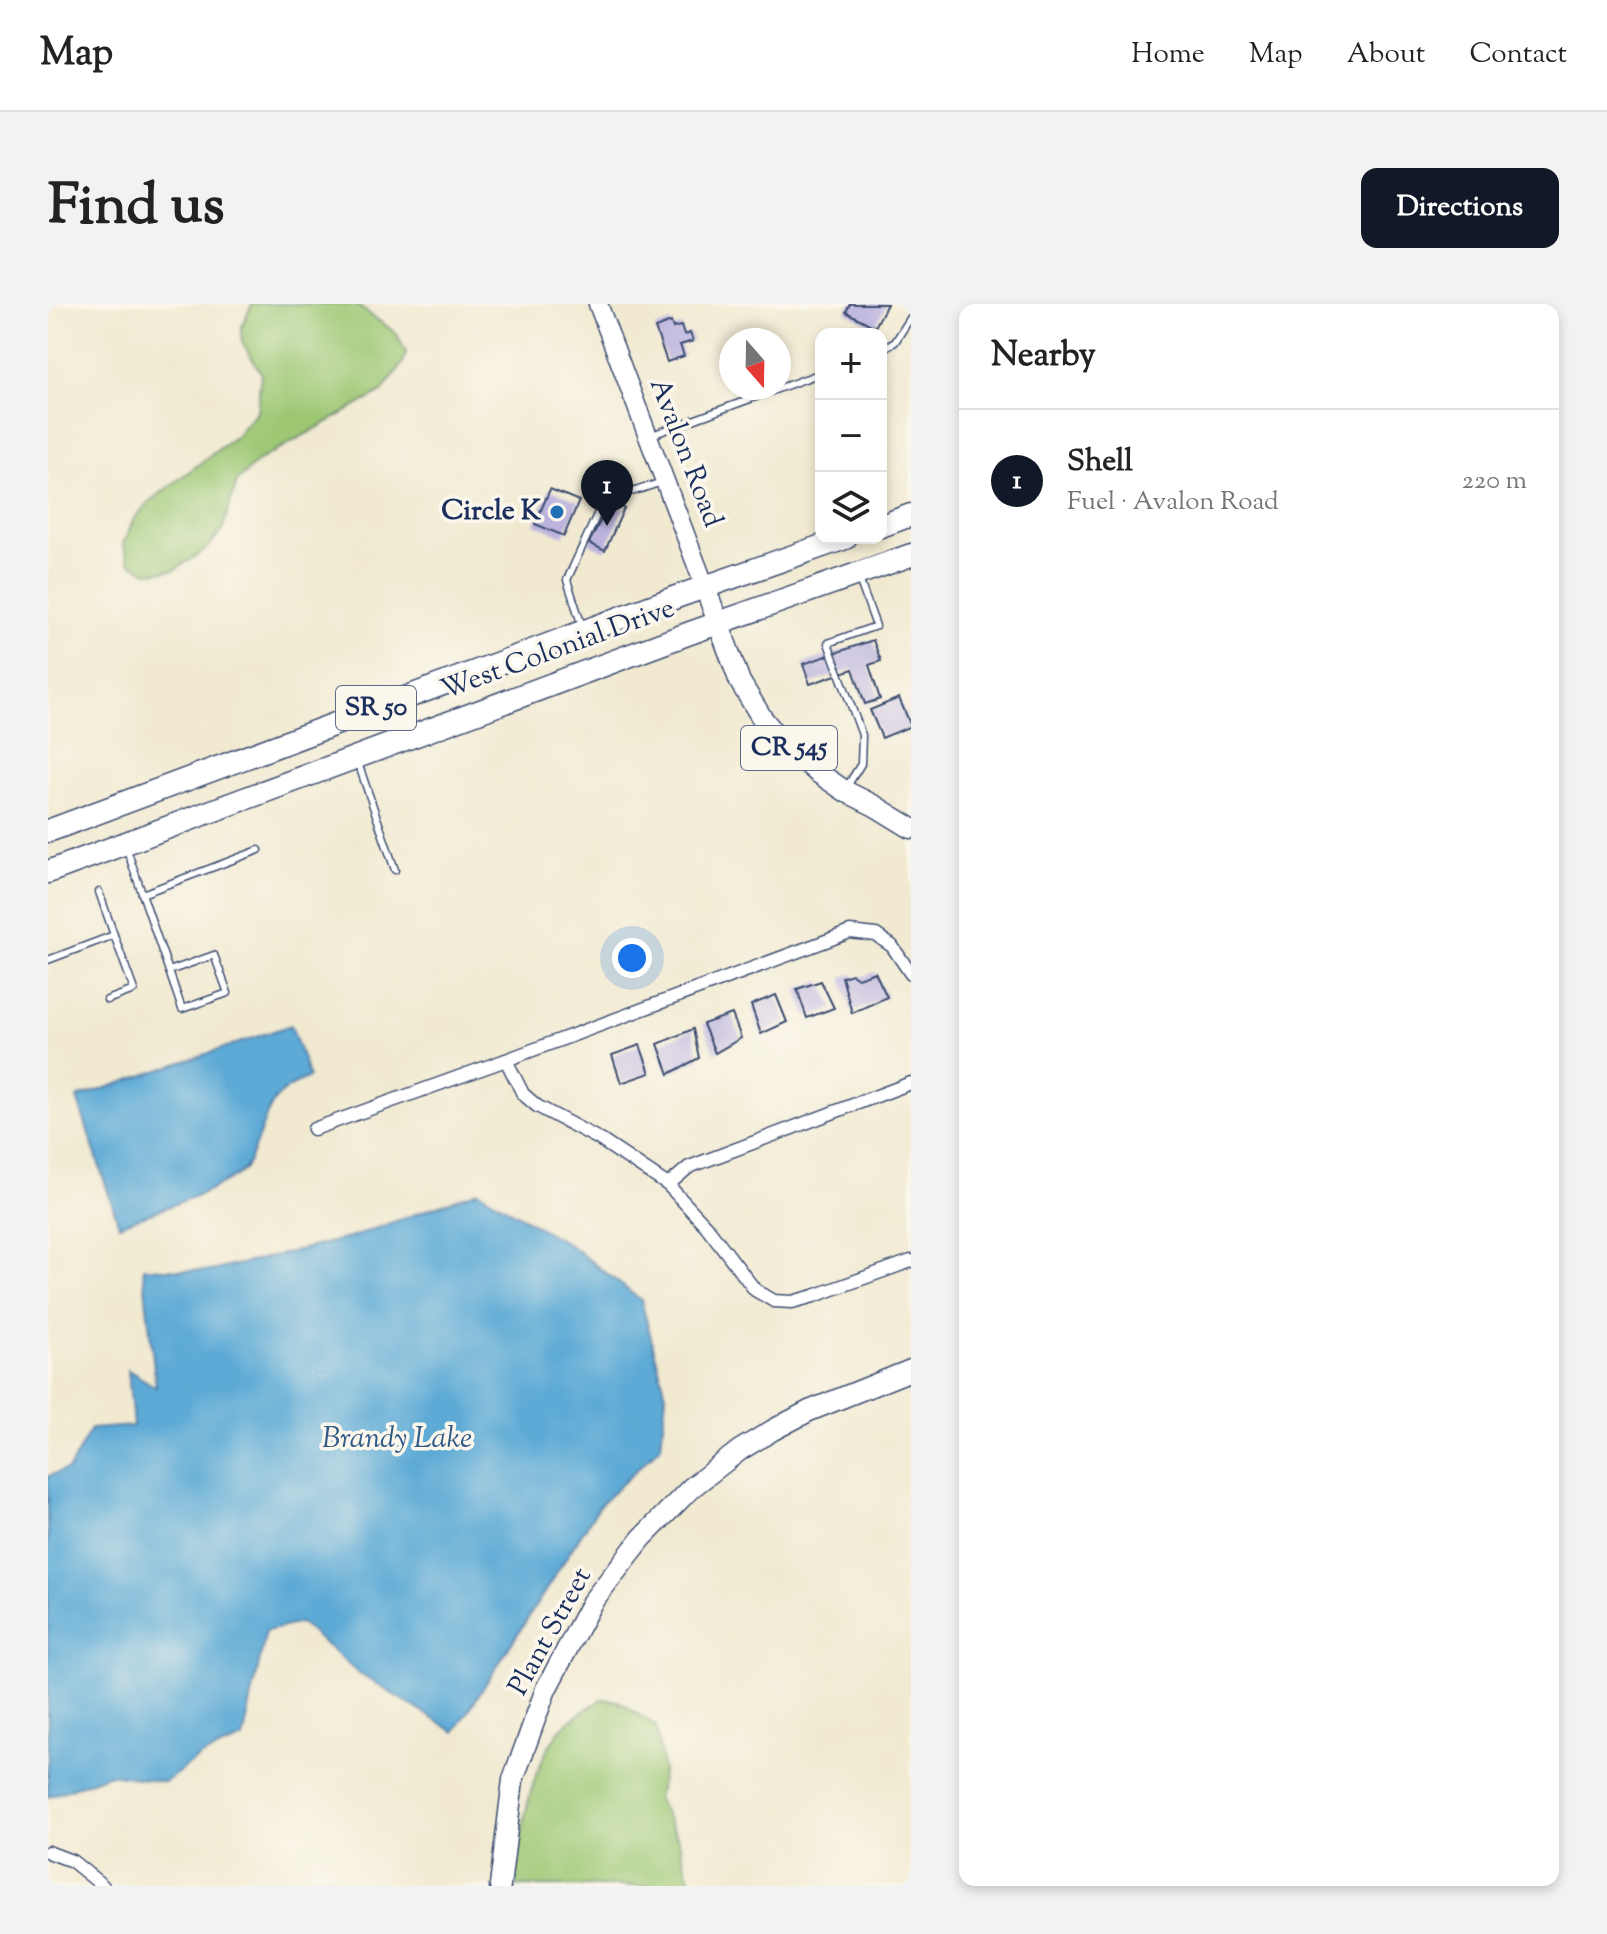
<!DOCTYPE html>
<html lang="en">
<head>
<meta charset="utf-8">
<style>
  :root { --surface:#fff; --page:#f2f2f2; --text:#222; --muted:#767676; --line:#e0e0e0; --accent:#111827 }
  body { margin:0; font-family:"Sorts Mill Goudy",serif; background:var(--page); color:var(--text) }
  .controls { position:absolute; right:24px; top:24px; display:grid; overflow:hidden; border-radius:16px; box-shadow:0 4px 12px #0003 }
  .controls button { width:72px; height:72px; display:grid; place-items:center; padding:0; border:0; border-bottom:2px solid var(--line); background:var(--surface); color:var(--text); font:40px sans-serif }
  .compass { position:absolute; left:671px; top:24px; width:72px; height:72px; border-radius:50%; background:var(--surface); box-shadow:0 4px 12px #0003; rotate:160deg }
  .you { position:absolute; left:584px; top:654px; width:28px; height:28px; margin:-20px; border:6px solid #fff; border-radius:50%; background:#1a73e8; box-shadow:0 0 0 12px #1a73e833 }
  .badge { display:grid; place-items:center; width:52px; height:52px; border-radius:50%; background:var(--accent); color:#fff; font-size:26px; font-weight:700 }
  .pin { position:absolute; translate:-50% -66px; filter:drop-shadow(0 2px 4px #0008) }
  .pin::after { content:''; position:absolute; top:42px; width:28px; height:24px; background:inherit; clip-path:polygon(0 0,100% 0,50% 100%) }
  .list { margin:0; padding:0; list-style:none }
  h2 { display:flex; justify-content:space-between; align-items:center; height:104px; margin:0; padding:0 32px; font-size:34px }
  h2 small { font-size:26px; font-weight:400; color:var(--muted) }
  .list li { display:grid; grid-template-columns:52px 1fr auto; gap:24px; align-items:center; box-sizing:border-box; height:144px; padding:0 32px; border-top:2px solid var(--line) }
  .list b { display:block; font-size:30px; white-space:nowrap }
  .list p { margin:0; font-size:26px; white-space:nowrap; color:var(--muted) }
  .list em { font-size:26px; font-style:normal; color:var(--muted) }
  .icon { flex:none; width:44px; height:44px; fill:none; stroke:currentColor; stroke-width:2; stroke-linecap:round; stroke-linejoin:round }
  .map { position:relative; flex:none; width:863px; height:1582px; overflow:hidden; border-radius:16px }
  header { display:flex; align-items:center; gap:48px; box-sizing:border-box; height:112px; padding:0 40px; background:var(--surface); border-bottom:2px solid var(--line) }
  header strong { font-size:38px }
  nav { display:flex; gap:44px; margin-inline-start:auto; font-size:28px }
  .intro { display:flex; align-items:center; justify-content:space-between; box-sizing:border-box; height:192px; padding:0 48px }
  h1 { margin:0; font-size:56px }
  .button { padding:20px 36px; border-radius:16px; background:var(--accent); color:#fff; font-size:28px; font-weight:700 }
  main { display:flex; gap:48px; padding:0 48px }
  aside { flex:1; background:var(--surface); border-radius:16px; box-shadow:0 4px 12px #0003 }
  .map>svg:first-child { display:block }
  .green { fill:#9dc773; stroke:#5c7b68; stroke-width:2 }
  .water { fill:#5daad6; stroke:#3c6c9a; stroke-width:2 }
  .building { fill:#bcb4df }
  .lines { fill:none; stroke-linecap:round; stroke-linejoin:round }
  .lane-casing { stroke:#3b4b6f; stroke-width:9 }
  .street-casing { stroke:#3b4b6f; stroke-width:15 }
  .secondary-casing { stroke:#3b4b6f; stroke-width:21 }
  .primary-casing { stroke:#3b4b6f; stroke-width:23 }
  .highway-casing { stroke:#3b4b6f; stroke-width:25 }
  .lane { stroke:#fff; stroke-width:6 }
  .street { stroke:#fff; stroke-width:12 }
  .secondary { stroke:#fff; stroke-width:18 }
  .primary { stroke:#fff; stroke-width:20 }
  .highway { stroke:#fff; stroke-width:22 }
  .poi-dot { fill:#1f6fb2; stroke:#fbf7ec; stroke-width:3 }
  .labels { text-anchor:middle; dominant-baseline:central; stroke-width:7; stroke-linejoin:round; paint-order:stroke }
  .shield { fill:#fbf7ec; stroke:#5e6b89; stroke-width:2 }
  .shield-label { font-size:26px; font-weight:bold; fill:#1b2f5e }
  .street-label { font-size:28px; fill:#1b2f5e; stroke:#fbf7ec }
  .poi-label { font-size:28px; font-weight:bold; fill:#1b2f5e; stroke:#fbf7ec; text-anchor:end }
  .water-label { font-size:30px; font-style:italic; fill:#325a88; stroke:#fbf7ec }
</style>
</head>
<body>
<header>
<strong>Map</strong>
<nav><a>Home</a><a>Map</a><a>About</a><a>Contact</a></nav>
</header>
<div class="intro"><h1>Find us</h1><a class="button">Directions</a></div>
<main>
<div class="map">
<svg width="863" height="1582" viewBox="0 0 863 1582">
  <rect width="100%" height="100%" fill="#fbf7ec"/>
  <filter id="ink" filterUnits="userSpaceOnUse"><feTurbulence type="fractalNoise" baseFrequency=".0125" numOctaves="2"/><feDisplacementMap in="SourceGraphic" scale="16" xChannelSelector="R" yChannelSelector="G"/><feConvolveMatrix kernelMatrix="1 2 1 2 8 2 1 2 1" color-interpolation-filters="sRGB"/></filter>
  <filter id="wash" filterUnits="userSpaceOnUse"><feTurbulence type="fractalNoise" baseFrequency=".006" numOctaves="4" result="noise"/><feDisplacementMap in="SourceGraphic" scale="32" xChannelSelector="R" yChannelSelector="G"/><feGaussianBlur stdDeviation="1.8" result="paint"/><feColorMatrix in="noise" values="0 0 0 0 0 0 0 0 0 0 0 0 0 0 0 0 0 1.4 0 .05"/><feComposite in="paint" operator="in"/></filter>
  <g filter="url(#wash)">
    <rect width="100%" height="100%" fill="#f1ead1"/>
    <g class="green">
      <polygon points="204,0 307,0 348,29 358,48 355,59 334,88 211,156 189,177 174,227 157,246 126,266 99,268 81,258 75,240 86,215 101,198 188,132 209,107 213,69 194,38 193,24"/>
      <path d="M554 1395 570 1397 608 1422 615 1465 609 1495 630 1535 644 1582H470L466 1573C475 1525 480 1471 509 1430 520 1415 539 1405 554 1395Z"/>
    </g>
    <g class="water">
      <path d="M243 721 261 773C223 790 223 800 209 837 205 846 202 858 196 865 181 883 96 911 71 921L29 794Z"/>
      <polygon points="430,887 523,942 593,996 618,1090 613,1142 552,1201 407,1428 310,1369 252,1319 218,1327 195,1435 153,1452 117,1478 62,1470 0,1493 0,1172 21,1165 43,1125 85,1122 80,1066 108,1083 95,964 163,967 304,933"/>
    </g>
    <g id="blocks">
      <g class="building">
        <polygon points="802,0 839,0 827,23 798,8"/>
        <polygon points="623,18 625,24 633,22 636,31 642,29 645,37 632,41 636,52 619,58 607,24"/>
        <polygon points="502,185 531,197 516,232 487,220"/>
        <polygon points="562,198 576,204 557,247 541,239"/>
        <polygon points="825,336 833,357 821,361 832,395 817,400 805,365 762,380 755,360"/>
        <polygon points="851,394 863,422 834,434 822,406"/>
        <polygon points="827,668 839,693 804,709 794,673 804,670 810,674"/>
        <polygon points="773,677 786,704 759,714 749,685"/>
        <polygon points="728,691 739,718 713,730 703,701"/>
        <polygon points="684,710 693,734 667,749 655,720"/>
        <polygon points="645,725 651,754 621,770 610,740"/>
        <polygon points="592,741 602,769 573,779 564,751"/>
      </g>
    </g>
  </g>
  <g filter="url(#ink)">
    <use href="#blocks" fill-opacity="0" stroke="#3b4b6f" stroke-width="2"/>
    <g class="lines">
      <g class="lane-casing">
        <g id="lane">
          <polyline points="833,46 847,38 863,13"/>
          <polyline points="604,131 773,69"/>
          <polyline points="534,322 519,276 558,191 587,187 614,178"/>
          <polyline points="309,456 347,566"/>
          <polyline points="798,484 813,460 814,431 780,339 828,322 811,275"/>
          <polyline points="78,543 134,705 180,689 166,651 121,667"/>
          <polyline points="51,588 66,631"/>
          <polyline points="94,590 211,546"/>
          <polyline points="0,656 66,631 86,686 59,696"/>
        </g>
      </g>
      <g class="street-casing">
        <g id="street">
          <polyline points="458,756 475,790 489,802 551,835 620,881 659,923 707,986 726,997 744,998 766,992 863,957"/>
          <polyline points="266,825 458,756 802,628 828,631 844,642 863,670"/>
          <polyline points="620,881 641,863 863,779"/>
          <polyline points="0,1548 24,1557 55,1582"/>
        </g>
      </g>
      <g class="secondary-casing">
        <polyline id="secondary" points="550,0 657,283"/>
      </g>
      <g class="primary-casing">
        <g id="primary">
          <polyline points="657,283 692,378 714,414 731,435 769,468 797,487 827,502 863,524"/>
          <polyline points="452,1582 465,1476 498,1385 544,1298 594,1234 643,1184 692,1146 725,1126 761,1107 863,1066"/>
        </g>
      </g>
      <g class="highway-casing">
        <g id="highway">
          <polyline points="833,222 863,211"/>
          <polyline points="0,527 631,292 797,234"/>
          <polyline points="0,568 642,329 863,251"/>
        </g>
      </g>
      <use href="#lane" class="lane"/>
      <use href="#street" class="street"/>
      <use href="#secondary" class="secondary"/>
      <use href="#primary" class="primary"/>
      <use href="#highway" class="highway"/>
    </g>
  </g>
  <circle class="poi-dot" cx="509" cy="208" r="8"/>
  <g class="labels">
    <g class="shield">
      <rect x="288" y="382" width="80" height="44" rx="6"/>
      <rect x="693" y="422" width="96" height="44" rx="6"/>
    </g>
    <g class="shield-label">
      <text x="328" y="404">SR 50</text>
      <text x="741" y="444">CR 545</text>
    </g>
    <g class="street-label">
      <text transform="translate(637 149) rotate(69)">Avalon Road</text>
      <text transform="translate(510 346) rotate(-20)">West Colonial Drive</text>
      <text transform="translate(503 1328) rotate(-61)">Plant Street</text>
    </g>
    <g class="poi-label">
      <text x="493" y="208">Circle K</text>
    </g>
    <g class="water-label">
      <text x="349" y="1135">Brandy Lake</text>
    </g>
  </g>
</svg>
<div class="controls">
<button>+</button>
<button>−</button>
<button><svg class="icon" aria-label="layers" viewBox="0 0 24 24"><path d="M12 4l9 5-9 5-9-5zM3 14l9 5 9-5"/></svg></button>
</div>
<svg class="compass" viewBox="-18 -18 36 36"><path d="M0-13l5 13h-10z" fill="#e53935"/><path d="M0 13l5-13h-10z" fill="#767676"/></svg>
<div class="you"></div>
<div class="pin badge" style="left:559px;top:222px">1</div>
</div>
<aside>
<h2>Nearby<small></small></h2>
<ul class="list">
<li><span class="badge">1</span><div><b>Shell</b><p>Fuel · Avalon Road</p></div><em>220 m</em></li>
</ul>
</aside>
</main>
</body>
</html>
